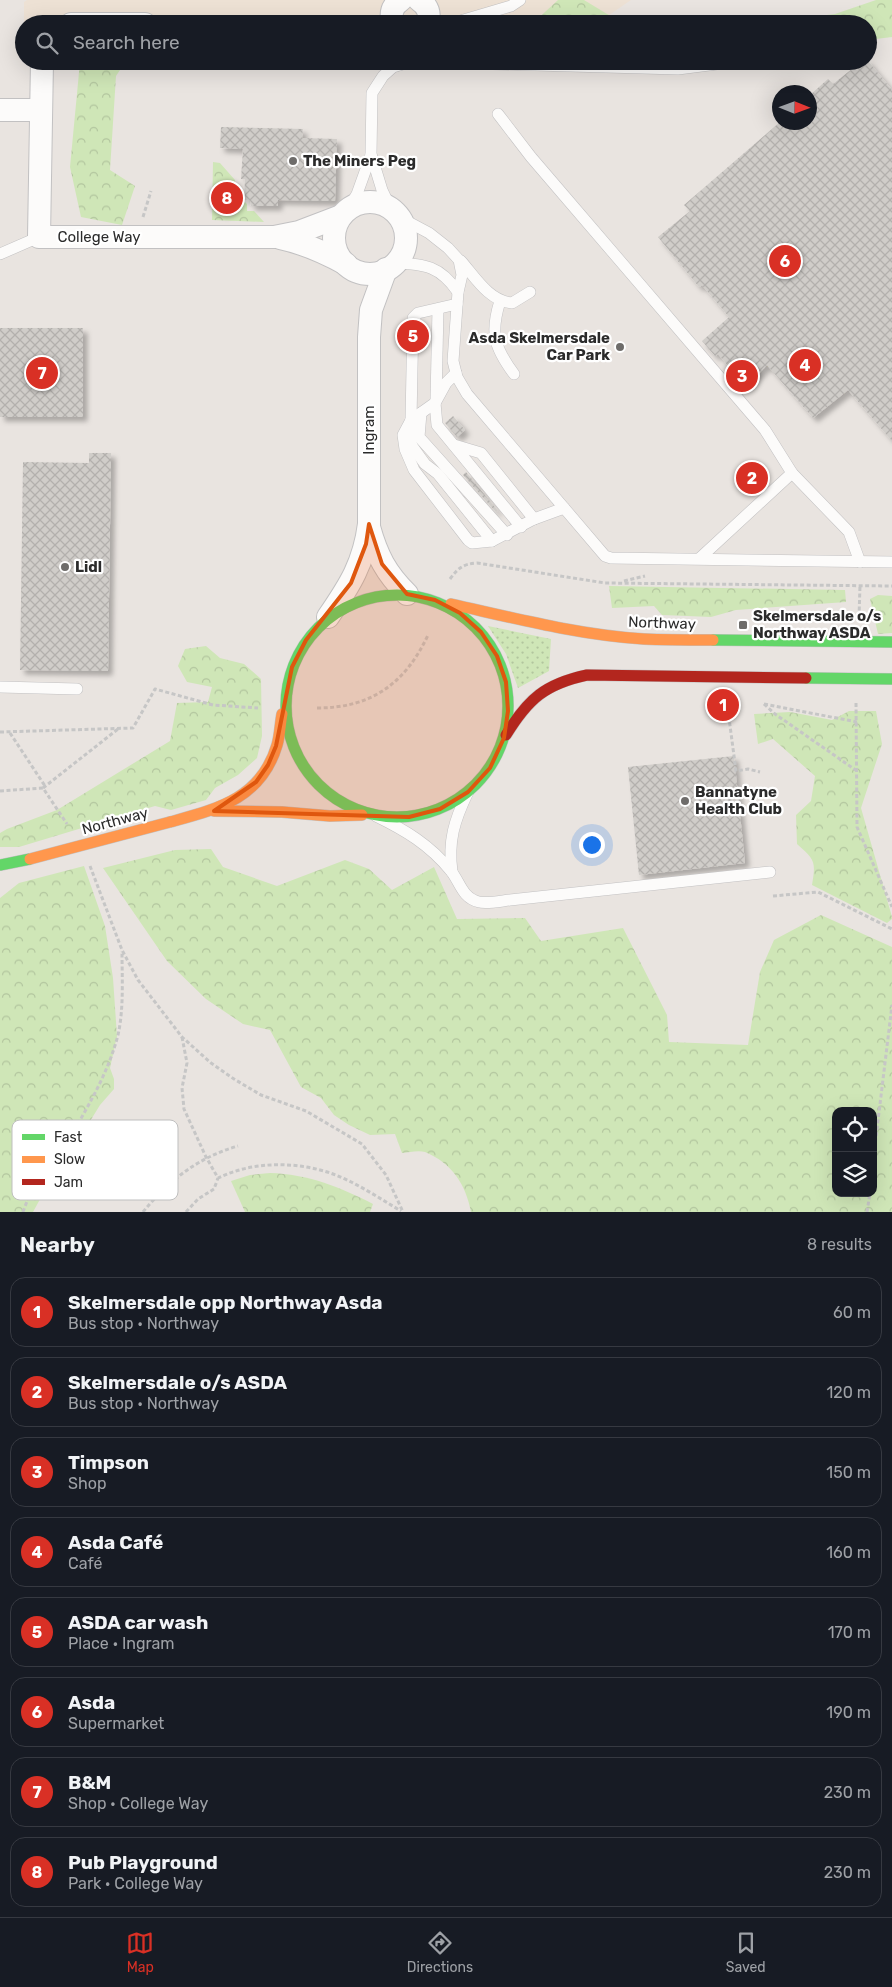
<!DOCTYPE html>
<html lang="en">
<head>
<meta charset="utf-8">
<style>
  :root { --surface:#171b24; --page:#20242c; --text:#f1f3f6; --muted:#9ea1a6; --line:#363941; --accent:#d93025 }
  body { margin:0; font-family:Rubik,sans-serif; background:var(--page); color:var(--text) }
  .controls { position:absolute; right:15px; bottom:15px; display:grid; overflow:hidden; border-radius:10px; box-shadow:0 5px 20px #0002 }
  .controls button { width:45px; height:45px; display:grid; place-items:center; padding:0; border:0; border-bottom:1px solid var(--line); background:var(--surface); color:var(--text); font:25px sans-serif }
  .compass { position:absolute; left:772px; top:85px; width:45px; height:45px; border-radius:50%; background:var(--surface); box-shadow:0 5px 20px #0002; rotate:91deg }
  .you { position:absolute; left:591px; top:844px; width:18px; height:18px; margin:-12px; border:4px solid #fff; border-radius:50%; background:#1a73e8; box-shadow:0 0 0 8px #1a73e833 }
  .badge { display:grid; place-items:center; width:32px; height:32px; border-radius:50%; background:var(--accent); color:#fff; font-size:16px; font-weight:700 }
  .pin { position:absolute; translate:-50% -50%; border:2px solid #fff; box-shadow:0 1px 5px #0006 }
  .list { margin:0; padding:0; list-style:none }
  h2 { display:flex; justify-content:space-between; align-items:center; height:65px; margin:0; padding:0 20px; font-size:21px }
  h2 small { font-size:16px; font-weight:400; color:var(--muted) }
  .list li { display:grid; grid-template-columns:32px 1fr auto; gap:15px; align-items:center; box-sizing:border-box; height:70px; margin:0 10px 10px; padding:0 10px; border:1px solid var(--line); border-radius:15px }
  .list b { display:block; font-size:19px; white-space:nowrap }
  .list p { margin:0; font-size:16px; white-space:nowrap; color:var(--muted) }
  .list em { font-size:16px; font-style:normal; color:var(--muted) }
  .icon { flex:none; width:28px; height:28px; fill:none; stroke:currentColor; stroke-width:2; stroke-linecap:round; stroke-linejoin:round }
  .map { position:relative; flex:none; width:892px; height:1212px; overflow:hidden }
  .search { position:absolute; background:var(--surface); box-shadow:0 5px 20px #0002; left:15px; right:15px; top:15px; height:55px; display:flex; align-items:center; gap:12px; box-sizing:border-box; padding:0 18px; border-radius:28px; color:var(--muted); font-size:19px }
  .sheet { height:705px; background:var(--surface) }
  nav { display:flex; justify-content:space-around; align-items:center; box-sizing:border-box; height:70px; border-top:1px solid var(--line); background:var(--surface); font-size:14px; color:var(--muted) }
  nav a { display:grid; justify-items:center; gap:2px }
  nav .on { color:var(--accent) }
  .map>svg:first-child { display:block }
  .education { fill:#ede1d4 }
  .grass { fill:url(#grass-dots) }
  .forest { fill:url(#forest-crowns); fill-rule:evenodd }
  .building { fill:url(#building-cross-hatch); filter:url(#shadow) }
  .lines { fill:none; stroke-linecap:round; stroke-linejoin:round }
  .lane-casing { stroke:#c2c1c2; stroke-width:12 }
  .street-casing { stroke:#c2c1c2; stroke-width:24 }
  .fast-casing { stroke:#c2c1c2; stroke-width:12 }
  .slow-casing { stroke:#c2c1c2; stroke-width:12 }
  .jam-casing { stroke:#c2c1c2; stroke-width:12 }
  .path { stroke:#c6c6c6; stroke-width:3; stroke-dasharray:4 2.5; stroke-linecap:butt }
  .lane { stroke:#fcfbfa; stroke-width:11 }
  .street { stroke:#fcfbfa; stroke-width:22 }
  .fast { stroke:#63d668; stroke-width:11 }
  .slow { stroke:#ff974d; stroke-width:11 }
  .jam { stroke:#b3261e; stroke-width:11 }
  .slow-bridge-casing { stroke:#c2c1c2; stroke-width:12; stroke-linecap:butt }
  .slow-bridge { stroke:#ff974d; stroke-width:11 }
  .marked { fill:#df570e; fill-opacity:0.2; stroke:#df570e; stroke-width:4; stroke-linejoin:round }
  .poi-dot { fill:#6e6c6a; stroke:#fff; stroke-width:2 }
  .labels { text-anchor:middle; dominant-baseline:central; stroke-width:4.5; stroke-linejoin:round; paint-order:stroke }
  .poi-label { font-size:15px; font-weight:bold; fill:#2b2b2b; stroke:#fff; text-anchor:start }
  .street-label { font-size:15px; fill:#2b2b2b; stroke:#fff }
  .key { fill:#fff; stroke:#bfbfbf; stroke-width:1 }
  .key-label { font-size:14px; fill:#2b2b2b }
</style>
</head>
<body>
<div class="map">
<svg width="892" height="1212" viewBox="0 0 892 1212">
  <defs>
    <pattern id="grass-dots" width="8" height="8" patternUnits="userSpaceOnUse" patternTransform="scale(1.25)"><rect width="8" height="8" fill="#cfe6b7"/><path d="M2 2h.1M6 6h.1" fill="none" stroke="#b2c59e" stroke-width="1.8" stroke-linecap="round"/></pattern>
    <pattern id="forest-crowns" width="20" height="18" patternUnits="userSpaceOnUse" patternTransform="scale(1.25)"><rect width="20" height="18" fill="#cfe6b7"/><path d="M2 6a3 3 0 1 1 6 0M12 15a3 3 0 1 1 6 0" fill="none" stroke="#b2c59e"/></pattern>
    <pattern id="building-cross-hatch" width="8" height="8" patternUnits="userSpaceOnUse" patternTransform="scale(1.25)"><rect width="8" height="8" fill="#d0cdc9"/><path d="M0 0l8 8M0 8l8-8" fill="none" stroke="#b3b0ad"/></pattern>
    <filter id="shadow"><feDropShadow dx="4.5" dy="4.5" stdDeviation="2.5" flood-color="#0004"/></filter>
  </defs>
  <rect width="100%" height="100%" fill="#e9e4e0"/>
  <polygon class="education" points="27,0 631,0 596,24 24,24 24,2"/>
  <polygon class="grass" points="488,626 551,639 549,671 518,688 506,654"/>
  <g class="forest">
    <polygon points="558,0 584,0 617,20 616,24 532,24"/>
    <polygon points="876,0 892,0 892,37 868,40 868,24 753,24 835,14"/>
    <polygon points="126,61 116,76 110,170 135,186 122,225 81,217 70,167 80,62"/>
    <polygon points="213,162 220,163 235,180 235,192 247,204 247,211 254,211 264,222 212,220"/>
    <polygon points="609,586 845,590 846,602 736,610 711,617 662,615 654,606 612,608"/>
    <polygon points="878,595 892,596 892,633 878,634 870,599"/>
    <polygon points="206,646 220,658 244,664 261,679 262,736 257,758 238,775 215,788 206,800 171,810 155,806 19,847 0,847 0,833 7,829 57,810 170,741 177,703 208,702 212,687 187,682 178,666 185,649"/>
    <path d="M849 711H876L882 744 861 808 892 917V919L887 923 812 885C816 861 815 860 797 844L796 815 811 801 815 776 773 739 758 744 754 714 790 712 832 720Z"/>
    <path d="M211 849 223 867 277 886 345 860 369 869 392 890 434 867 457 919 525 918 541 941 623 928 667 1015 669 1042 748 1045 760 972 774 940 821 915 892 947V1212H471C466 1185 452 1163 425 1152 419 1150 409 1152 402 1153L395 1134 370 1135 349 1125 334 1115 321 1098 301 1087 270 1030 243 1024 206 999 167 961 103 868 175 850ZM836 1111H873V1193H836Z"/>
    <polygon points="84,866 105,926 113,978 117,1036 110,1068 114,1079 114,1089 100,1105 76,1144 83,1160 72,1177 50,1181 33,1212 0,1212 0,898 19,883"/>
    <path d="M270 1173C308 1174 340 1187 373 1204L370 1212H245L231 1181 250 1175Z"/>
  </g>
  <g class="building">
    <polygon points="862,61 868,61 892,90 892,441 848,390 813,418 767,365 746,387 718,354 715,356 702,341 729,317 702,285 699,287 658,237 690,211 684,205 780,122 810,122 810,95 828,79 833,84"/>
    <polygon points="221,127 303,129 302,138 337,139 335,201 278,200 278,206 251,206 250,200 244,200 245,179 241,179 243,149 220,148"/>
    <rect x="0" y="328" width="83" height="89"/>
    <polygon points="453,416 465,430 457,437 445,423"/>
    <polygon points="89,453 111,453 108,671 20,670 23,462 89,463"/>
    <polygon points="466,472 498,511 496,512 463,475"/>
    <polygon points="734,756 745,863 639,875 628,767"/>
  </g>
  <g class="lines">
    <g class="lane-casing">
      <g id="lane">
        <polyline points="450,24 511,6 520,0"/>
        <polyline points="498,114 531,157 765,430 792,473 849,532 860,562"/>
        <polyline points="348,209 357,194 371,155"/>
        <polyline points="391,209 382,190 371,154 372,93 383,76 393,67 406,63 421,62 678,69 740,61"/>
        <polyline points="399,217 429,233 448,248 459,260 462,275 458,292 453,361 457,377 467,394 605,556 611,558 892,562"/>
        <polyline points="0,254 39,237"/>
        <path d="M461 261C475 277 489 301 512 303L530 292"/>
        <path d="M395 263C425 264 440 266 458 292"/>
        <path d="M500 301C490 333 494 347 514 374"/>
        <polyline points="457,304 418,313 413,318 411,420 409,434 412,446 425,464 438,474 492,541"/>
        <polyline points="456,373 446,383 435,403 411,420 403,435 405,449 414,470 468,540 472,543 492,541 534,519 564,508"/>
        <polyline points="436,400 438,309"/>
        <polyline points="435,403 437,425 521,527"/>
        <polyline points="421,413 419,437 507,535"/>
        <polyline points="454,445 481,453 534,519"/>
        <polyline points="700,558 792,473"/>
        <polyline points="0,687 77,689"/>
        <path d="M376 816C405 830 430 845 451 871 460 882 462 898 479 902 487 904 501 901 510 900L770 872"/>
        <path d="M452 872C448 841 454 821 468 792"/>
      </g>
    </g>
    <g class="street-casing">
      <g id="street">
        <path d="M419 0C428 6 431 14 427 24"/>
        <polyline points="71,24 145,24"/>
        <path d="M393 24C390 14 392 6 401 0"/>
        <polyline points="42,61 39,237 274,237 299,232 341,216"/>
        <polyline points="0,110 41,110"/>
        <circle cx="370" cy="238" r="36"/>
        <path d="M280 238C304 243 324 252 346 264"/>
        <path d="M369 527C377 556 386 573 407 594"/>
        <path d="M328 617C350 585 364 563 369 524V337L371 310 386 269"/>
      </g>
    </g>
    <g class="fast-casing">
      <g id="fast">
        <circle cx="397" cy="706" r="111"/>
        <polyline points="713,640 892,642"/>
        <polyline points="806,678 892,679"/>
        <polyline points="0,865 30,859"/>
      </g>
    </g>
    <g class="slow-casing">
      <g id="slow">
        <path d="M451 604C514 618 579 635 644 639 666 640 690 640 713 640"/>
        <polyline points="214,811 282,812 330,816 362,815"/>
        <path d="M170 822C217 809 261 799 277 745 280 735 280 724 282 714"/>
      </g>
    </g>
    <g class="jam-casing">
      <path id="jam" d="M506 735C528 699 545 684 587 675L806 678"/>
    </g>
    <g class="path">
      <polyline points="143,217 151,191"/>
      <path d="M450 579C458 568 463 564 477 563L605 583 892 586"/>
      <polyline points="624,581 645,576"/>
      <polyline points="859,617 860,586"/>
      <polyline points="727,703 736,771 748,769 760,772"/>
      <polyline points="856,703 857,827 892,907"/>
      <polyline points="764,704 775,714 857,771"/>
      <polyline points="764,704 857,722"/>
      <path d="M317 708C371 708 405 684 428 635"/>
      <polyline points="0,732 133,728 155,689 213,705 258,708"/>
      <polyline points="10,733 45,786"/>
      <polyline points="43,788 118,729"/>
      <polyline points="0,791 43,788 67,824"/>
      <polyline points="90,866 122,950 138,980 182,1037 211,1063 234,1079 261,1095 306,1111 362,1144 386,1175 403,1212"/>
      <polyline points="773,896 818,892 892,929"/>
      <path d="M182 1037 187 1063 182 1088 184 1109 206 1157 218 1178C253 1161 297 1161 333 1174 357 1183 379 1198 401 1211"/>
      <polyline points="873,1162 892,1005"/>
      <path d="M23 1212C33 1182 54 1161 71 1135 90 1104 109 1070 118 1035 124 1008 122 978 122 951"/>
      <path d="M143 1212C169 1180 199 1157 238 1146"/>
      <polyline points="186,1212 198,1199 214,1189 218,1178"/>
      <polyline points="867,1212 870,1193"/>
    </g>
    <use href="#lane" class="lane"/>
    <use href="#street" class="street"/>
    <use href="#fast" class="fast"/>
    <use href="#slow" class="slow"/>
    <use href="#jam" class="jam"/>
    <g class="slow-bridge-casing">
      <polyline id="slow-bridge" points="30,859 170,822"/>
    </g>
    <use href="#slow-bridge" class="slow-bridge"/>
  </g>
  <path class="marked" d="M369 524 382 564 407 594 435 600 460 613 481 632 497 656 506 682 508 711 504 738 490 768 468 792 440 809 409 817 214 811 256 782 268 765 276 746 292 667 306 640 351 583 366 544Z"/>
  <g class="poi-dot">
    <circle cx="293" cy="161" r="5"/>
    <circle cx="620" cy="347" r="5"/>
    <circle cx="65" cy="567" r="5"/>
    <rect x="738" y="620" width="10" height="10" rx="2.5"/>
    <circle cx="685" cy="801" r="5"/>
  </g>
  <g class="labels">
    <g class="poi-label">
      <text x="303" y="161">The Miners Peg</text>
      <text x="610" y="338" text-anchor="end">Asda Skelmersdale<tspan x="610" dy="17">Car Park</tspan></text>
      <text x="75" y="567">Lidl</text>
      <text x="753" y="616">Skelmersdale o/s<tspan x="753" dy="17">Northway ASDA</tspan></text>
      <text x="695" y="792">Bannatyne<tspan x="695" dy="17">Health Club</tspan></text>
    </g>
    <g class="street-label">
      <text x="99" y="237">College Way</text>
      <text transform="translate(369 430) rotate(-90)">Ingram</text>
      <text transform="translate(662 623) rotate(2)">Northway</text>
      <text transform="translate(115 821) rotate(-15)">Northway</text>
    </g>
  </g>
  <rect x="12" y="1120" width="166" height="80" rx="8" class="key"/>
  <rect x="22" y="1134" width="23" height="6" fill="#63d668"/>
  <rect x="22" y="1156" width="23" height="7" fill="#ff974d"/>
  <rect x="22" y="1179" width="23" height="6" fill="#b3261e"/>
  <g class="key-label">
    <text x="54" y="1142">Fast</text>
    <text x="54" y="1164">Slow</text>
    <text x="54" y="1187">Jam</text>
  </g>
</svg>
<div class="controls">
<button><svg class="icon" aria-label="locate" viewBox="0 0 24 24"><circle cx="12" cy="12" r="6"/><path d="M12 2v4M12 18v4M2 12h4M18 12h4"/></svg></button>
<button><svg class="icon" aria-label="layers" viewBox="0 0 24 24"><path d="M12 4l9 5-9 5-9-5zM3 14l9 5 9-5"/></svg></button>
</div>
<svg class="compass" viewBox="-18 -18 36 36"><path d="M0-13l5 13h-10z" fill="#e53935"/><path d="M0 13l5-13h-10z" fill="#9ea1a6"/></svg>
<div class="you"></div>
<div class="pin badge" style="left:723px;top:705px">1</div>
<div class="pin badge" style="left:752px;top:478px">2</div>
<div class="pin badge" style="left:742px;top:376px">3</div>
<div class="pin badge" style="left:805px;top:365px">4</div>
<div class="pin badge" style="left:413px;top:336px">5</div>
<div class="pin badge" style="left:785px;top:261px">6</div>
<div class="pin badge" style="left:42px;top:373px">7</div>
<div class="pin badge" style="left:227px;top:198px">8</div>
<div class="search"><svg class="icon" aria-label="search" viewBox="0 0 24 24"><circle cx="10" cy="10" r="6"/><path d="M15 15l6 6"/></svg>Search here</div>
</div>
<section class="sheet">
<h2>Nearby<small>8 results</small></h2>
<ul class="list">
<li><span class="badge">1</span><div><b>Skelmersdale opp Northway Asda</b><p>Bus stop · Northway</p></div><em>60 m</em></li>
<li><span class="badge">2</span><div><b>Skelmersdale o/s ASDA</b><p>Bus stop · Northway</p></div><em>120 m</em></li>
<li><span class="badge">3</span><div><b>Timpson</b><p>Shop</p></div><em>150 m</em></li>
<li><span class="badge">4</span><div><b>Asda Café</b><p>Café</p></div><em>160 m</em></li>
<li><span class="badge">5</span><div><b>ASDA car wash</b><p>Place · Ingram</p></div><em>170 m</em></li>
<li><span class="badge">6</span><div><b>Asda</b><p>Supermarket</p></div><em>190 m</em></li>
<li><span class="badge">7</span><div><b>B&amp;M</b><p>Shop · College Way</p></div><em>230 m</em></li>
<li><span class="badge">8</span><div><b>Pub Playground</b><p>Park · College Way</p></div><em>230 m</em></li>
</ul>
</section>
<nav>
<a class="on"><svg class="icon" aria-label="map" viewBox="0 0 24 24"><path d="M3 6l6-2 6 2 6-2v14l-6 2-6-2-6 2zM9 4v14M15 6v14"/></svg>Map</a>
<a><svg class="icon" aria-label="directions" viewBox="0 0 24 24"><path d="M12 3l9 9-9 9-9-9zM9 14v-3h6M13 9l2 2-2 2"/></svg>Directions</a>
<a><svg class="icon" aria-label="saved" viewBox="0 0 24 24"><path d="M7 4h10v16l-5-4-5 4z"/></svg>Saved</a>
</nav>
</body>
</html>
